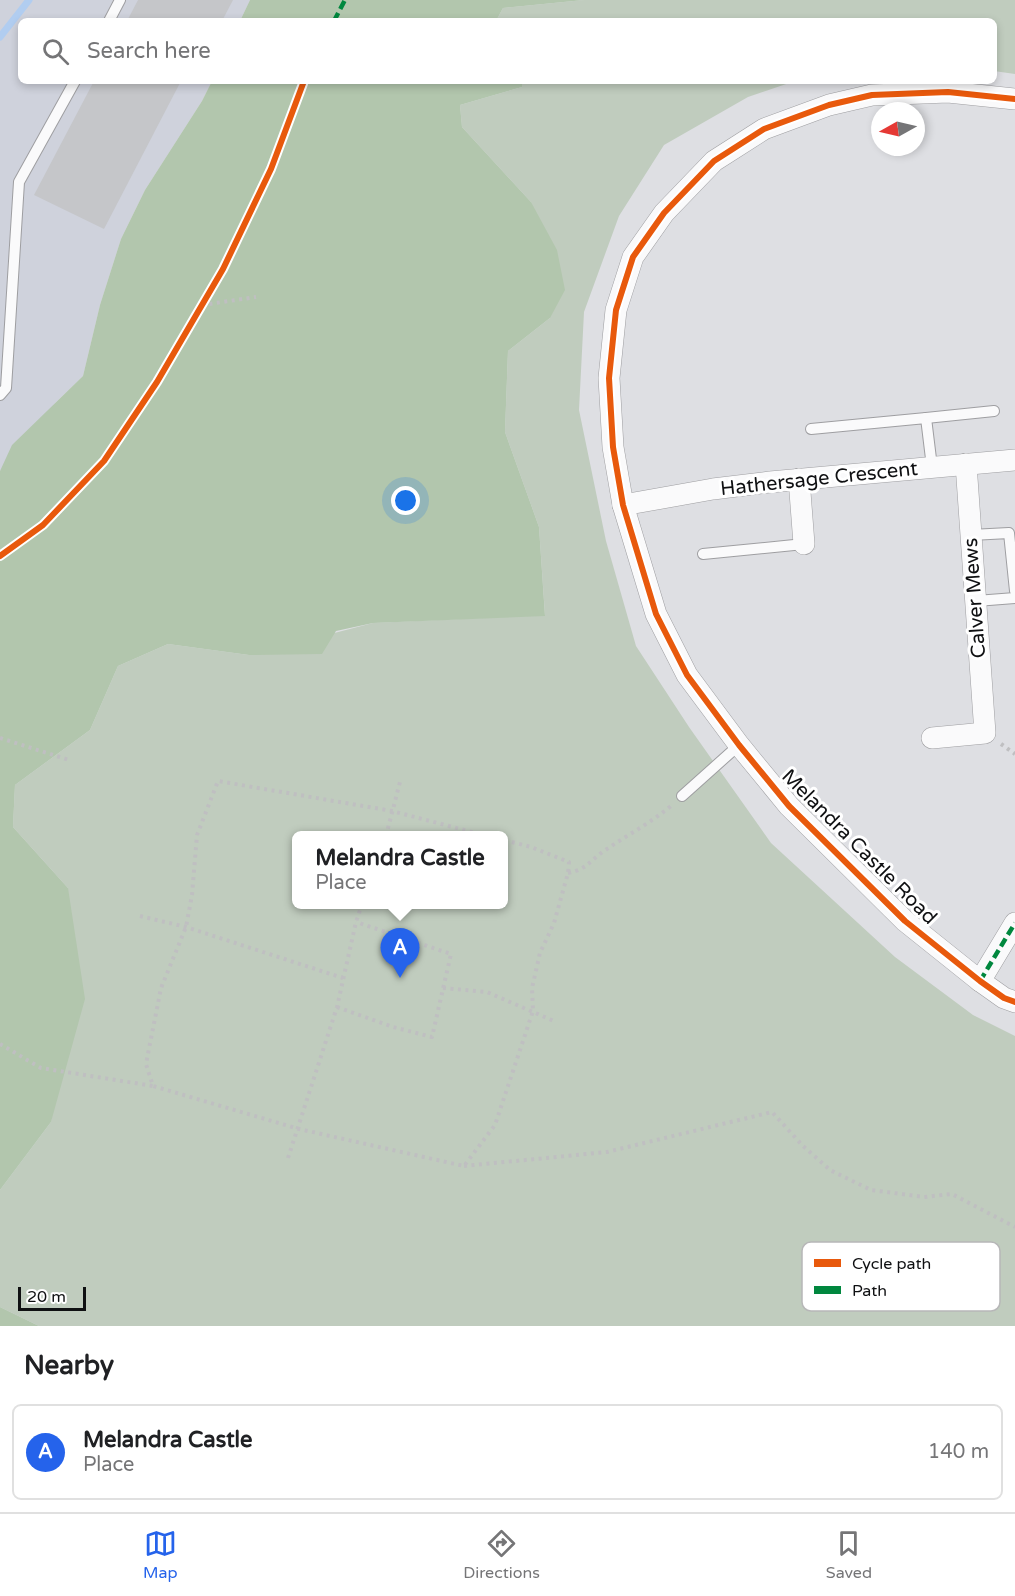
<!DOCTYPE html>
<html lang="en">
<head>
<meta charset="utf-8">
<style>
  :root { --surface:#fff; --page:#f2f2f2; --text:#202124; --muted:#757577; --line:#e0e0e0; --accent:#2563eb }
  body { margin:0; font-family:"Varela Round",sans-serif; background:var(--page); color:var(--text) }
  .compass { position:absolute; left:871px; top:102px; width:54px; height:54px; border-radius:50%; background:var(--surface); box-shadow:0 3px 9px #0003; rotate:262deg }
  .scale { position:absolute; left:18px; bottom:15px; width:68px; box-sizing:border-box; padding-left:6px; border:3px solid #0f1012; border-top:0; font-size:16px; line-height:21px; white-space:nowrap; color:#0f1012; -webkit-text-stroke:4px #fff; paint-order:stroke }
  .you { position:absolute; left:406px; top:501px; width:21px; height:21px; margin:-15px; border:4px solid #fff; border-radius:50%; background:#1a73e8; box-shadow:0 0 0 9px #1a73e833 }
  .badge { display:grid; place-items:center; width:39px; height:39px; border-radius:50%; background:var(--accent); color:#fff; font-size:20px; font-weight:700 }
  .pin { position:absolute; translate:-50% -50px; filter:drop-shadow(0 2px 3px #0008) }
  .pin::after { content:''; position:absolute; top:32px; width:21px; height:18px; background:inherit; clip-path:polygon(0 0,100% 0,50% 100%) }
  .popup { position:absolute; left:292px; top:831px; width:216px; height:78px; box-sizing:border-box; display:grid; place-content:center; border-radius:9px; background:var(--surface); filter:drop-shadow(0 2px 4px #0005); font-size:20px; white-space:nowrap; color:var(--muted) }
  .popup b { font-size:22px; color:var(--text) }
  .popup::after { content:''; position:absolute; left:50%; top:100%; margin-left:-12px; border:12px solid transparent; border-top-color:var(--surface) }
  .list { margin:0; padding:0; list-style:none }
  h2 { display:flex; justify-content:space-between; align-items:center; height:78px; margin:0; padding:0 24px; font-size:26px }
  h2 small { font-size:20px; font-weight:400; color:var(--muted) }
  .list li { display:grid; grid-template-columns:39px 1fr auto; gap:18px; align-items:center; box-sizing:border-box; height:96px; margin:0 12px 12px; padding:0 12px; border:2px solid var(--line); border-radius:9px }
  .list b { display:block; font-size:22px; white-space:nowrap }
  .list p { margin:0; font-size:20px; white-space:nowrap; color:var(--muted) }
  .list em { font-size:20px; font-style:normal; color:var(--muted) }
  .icon { flex:none; width:33px; height:33px; fill:none; stroke:currentColor; stroke-width:2; stroke-linecap:round; stroke-linejoin:round }
  .map { position:relative; flex:none; width:1015px; height:1326px; overflow:hidden }
  .search { position:absolute; background:var(--surface); box-shadow:0 3px 9px #0003; left:18px; right:18px; top:18px; height:66px; display:flex; align-items:center; gap:15px; box-sizing:border-box; padding:0 21px; border-radius:9px; color:var(--muted); font-size:22px }
  .sheet { height:186px; background:var(--surface) }
  nav { display:flex; justify-content:space-around; align-items:center; box-sizing:border-box; height:84px; border-top:2px solid var(--line); background:var(--surface); font-size:16px; color:var(--muted) }
  nav a { display:grid; justify-items:center; gap:3px }
  nav .on { color:var(--accent) }
  .map>svg:first-child { display:block }
  .built { fill:#cfd2dc }
  .green { fill:#c0ccbe; fill-rule:evenodd }
  .forest { fill:#b2c6ad }
  .lines { fill:none; stroke-linecap:round; stroke-linejoin:round }
  .stream { stroke:#b1cdf0; stroke-width:7 }
  .building { fill:#c5c6c9 }
  .lane-casing { stroke:#9e9ea1; stroke-width:12 }
  .street-casing { stroke:#9e9ea1; stroke-width:22 }
  .path { stroke:#bfbfc1; stroke-width:4; stroke-dasharray:3 4.5; stroke-linecap:butt }
  .lane { stroke:#fafafb; stroke-width:10 }
  .street { stroke:#fafafb; stroke-width:21 }
  .quiet { stroke:#00873e; stroke-width:4.5; stroke-dasharray:9 4.5; stroke-linecap:butt }
  .cycleway-casing { stroke:#fff; stroke-width:10 }
  .cycleway { stroke:#e8590c; stroke-width:6 }
  .labels { text-anchor:middle; dominant-baseline:central; stroke-width:6; stroke-linejoin:round; paint-order:stroke }
  .street-label { font-size:20px; fill:#0f1012; stroke:#fff }
  .key { fill:#fff; stroke:#b7b7b8; stroke-width:1.5 }
  .key-label { font-size:16px; fill:#0f1012 }
</style>
</head>
<body>
<div class="map">
<svg width="1015" height="1326" viewBox="0 0 1015 1326">
  <rect width="100%" height="100%" fill="#dedfe3"/>
  <polygon class="built" points="0,0 250,0 240,21 21,21 21,81 212,81 202,101 145,190 121,239 100,305 83,376 56,402 0,471"/>
  <g class="green">
    <polygon points="584,0 1015,0 1015,74 994,71 994,21 496,21 503,8"/>
    <path d="M522 81H795L748 97 664 145 619 216 584 312 579 410 606 541 636 646 689 727 771 843 895 957 973 1015 1015 1036V1326H39L0 1307V1190L51 1122 68 888 13 827 15 785 90 730 118 666 168 644 249 655 373 623 545 615 539 527 505 432 508 351 550 318 531 202 462 127 460 105 522 87ZM296 836H504V904H296Z"/>
  </g>
  <g class="forest">
    <polygon points="250,0 584,0 503,8 496,21 240,21"/>
    <polygon points="212,81 522,81 522,87 460,105 462,127 531,202 557,250 565,290 550,318 508,351 505,432 539,527 545,616 373,623 336,631 322,654 249,655 168,644 118,666 90,730 15,785 13,827 68,888 85,999 51,1122 0,1190 0,471 12,445 83,376 100,305 121,239 145,190 202,101"/>
    <polygon points="0,1307 39,1326 0,1326"/>
  </g>
  <g class="lines">
    <polyline class="stream" points="0,37 29,0"/>
  </g>
  <g class="building">
    <polygon points="138,0 233,0 222,21 127,21"/>
    <polygon points="94,81 181,81 104,229 34,195"/>
  </g>
  <g class="lines">
    <g class="lane-casing">
      <g id="lane">
        <polyline points="109,21 120,0"/>
        <polyline points="0,395 6,388 19,182 75,81"/>
        <polyline points="926,418 994,411"/>
        <polyline points="811,429 926,418 932,467"/>
        <polyline points="971,535 1009,533 1015,591"/>
        <polyline points="703,554 804,544"/>
        <polyline points="976,601 1015,598"/>
        <polyline points="682,796 739,745"/>
      </g>
    </g>
    <g class="street-casing">
      <g id="street">
        <polyline points="1015,99 948,92 872,95 829,105 764,129 714,161 664,213 633,257 616,310 609,378 613,447 623,505 656,614 687,675 739,745 789,806 905,921 980,981 1004,998 1015,1002"/>
        <polyline points="799,479 804,544"/>
        <polyline points="623,505 713,489 770,482 1015,460"/>
        <polyline points="932,738 985,733 966,464"/>
        <polyline points="980,981 1015,923"/>
      </g>
    </g>
    <g class="path">
      <polyline points="202,305 256,297"/>
      <polyline points="0,738 69,760"/>
      <polyline points="1001,744 1015,754"/>
      <polyline points="386,836 400,782"/>
      <polyline points="487,836 392,811 218,781 197,835 192,895 186,927 161,988 146,1064 153,1086 299,1129 464,1166 495,1125 533,1011 532,988 540,953 554,923 568,873 569,862 531,847 504,840"/>
      <path d="M568 873C588 869 589 861 604 851 627 835 651 823 672 805"/>
      <polyline points="140,916 186,927 343,978"/>
      <polyline points="443,988 487,992 556,1022"/>
      <polyline points="337,1007 393,1027 432,1037 451,954 356,922"/>
      <polyline points="0,1044 41,1068 153,1086"/>
      <polyline points="288,1158 337,1007 356,922 362,904"/>
      <polyline points="464,1166 607,1152 772,1112 803,1146 830,1170 871,1190 924,1197 952,1194 1015,1227"/>
    </g>
    <use href="#lane" class="lane"/>
    <use href="#street" class="street"/>
    <g class="quiet">
      <polyline points="334,21 345,0"/>
      <polyline points="980,981 1015,923"/>
    </g>
    <g class="cycleway-casing">
      <g id="cycleway">
        <polyline points="1015,99 948,92 872,95 829,105 764,129 714,161 664,213 633,257 616,310 609,378 613,447 623,505 656,614 687,675 739,745 789,806 905,921 980,981 1004,998 1015,1002"/>
        <polyline points="0,556 43,525 104,461 157,382 223,269 271,169 304,81"/>
      </g>
    </g>
    <use href="#cycleway" class="cycleway"/>
  </g>
  <g class="labels">
    <g class="street-label">
      <text transform="translate(819 479) rotate(-6)">Hathersage Crescent</text>
      <text transform="translate(975 598) rotate(-94)">Calver Mews</text>
      <text transform="translate(859 847) rotate(45)">Melandra Castle Road</text>
    </g>
  </g>
  <rect x="802" y="1242" width="198" height="69" rx="9" class="key"/>
  <rect x="814" y="1259" width="27" height="8" fill="#e8590c"/>
  <rect x="814" y="1286" width="27" height="8" fill="#00873e"/>
  <g class="key-label">
    <text x="852" y="1269">Cycle path</text>
    <text x="852" y="1296">Path</text>
  </g>
</svg>
<svg class="compass" viewBox="-18 -18 36 36"><path d="M0-13l5 13h-10z" fill="#e53935"/><path d="M0 13l5-13h-10z" fill="#757577"/></svg>
<div class="scale">20 m</div>
<div class="you"></div>
<div class="pin badge" style="left:400px;top:978px">A</div>
<div class="popup"><b>Melandra Castle</b>Place</div>
<div class="search"><svg class="icon" aria-label="search" viewBox="0 0 24 24"><circle cx="10" cy="10" r="6"/><path d="M15 15l6 6"/></svg>Search here</div>
</div>
<section class="sheet">
<h2>Nearby<small></small></h2>
<ul class="list">
<li><span class="badge">A</span><div><b>Melandra Castle</b><p>Place</p></div><em>140 m</em></li>
</ul>
</section>
<nav>
<a class="on"><svg class="icon" aria-label="map" viewBox="0 0 24 24"><path d="M3 6l6-2 6 2 6-2v14l-6 2-6-2-6 2zM9 4v14M15 6v14"/></svg>Map</a>
<a><svg class="icon" aria-label="directions" viewBox="0 0 24 24"><path d="M12 3l9 9-9 9-9-9zM9 14v-3h6M13 9l2 2-2 2"/></svg>Directions</a>
<a><svg class="icon" aria-label="saved" viewBox="0 0 24 24"><path d="M7 4h10v16l-5-4-5 4z"/></svg>Saved</a>
</nav>
</body>
</html>
